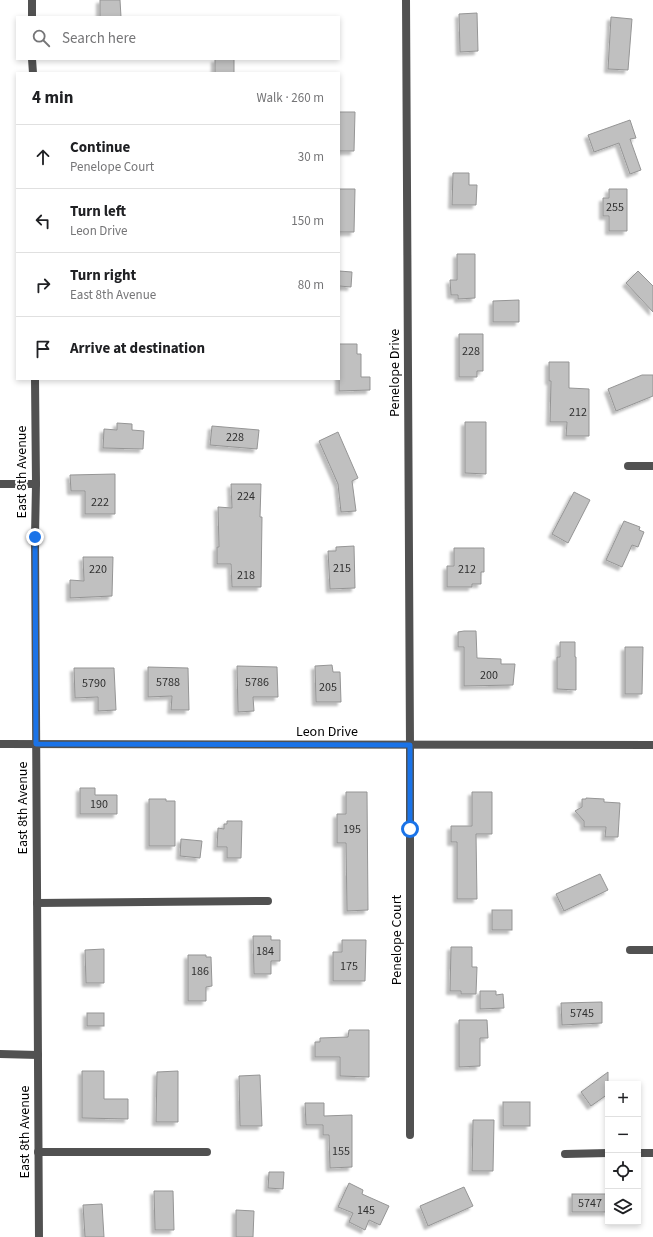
<!DOCTYPE html>
<html lang="en">
<head>
<meta charset="utf-8">
<style>
  :root { --surface:#fff; --page:#f6f6f6; --text:#202124; --muted:#757577; --line:#e0e0e0 }
  body { margin:0; font-family:"Source Sans 3",sans-serif; background:var(--page); color:var(--text) }
  .controls { position:absolute; right:12px; bottom:12px; display:grid; overflow:hidden; border-radius:0px; box-shadow:0 2px 6px #0003 }
  .controls button { width:36px; height:36px; display:grid; place-items:center; padding:0; border:0; border-bottom:1px solid var(--line); background:var(--surface); color:var(--text); font:20px sans-serif }
  .stop { position:absolute; width:12px; height:12px; margin:-9px; border:3px solid #1a73e8; border-radius:50%; background:#fff }
  .stop.end { background:#1a73e8; border-color:#fff; box-shadow:0 1px 4px #0008 }
  .list { margin:0; padding:0; list-style:none }
  h2 { display:flex; justify-content:space-between; align-items:center; height:52px; margin:0; padding:0 16px; font-size:17px }
  h2 small { font-size:13px; font-weight:400; color:var(--muted) }
  .list li { display:grid; grid-template-columns:26px 1fr auto; gap:12px; align-items:center; box-sizing:border-box; height:64px; padding:0 16px; border-top:1px solid var(--line) }
  .list b { display:block; font-size:15px; white-space:nowrap }
  .list p { margin:0; font-size:13px; white-space:nowrap; color:var(--muted) }
  .list em { font-size:13px; font-style:normal; color:var(--muted) }
  .icon { flex:none; width:22px; height:22px; fill:none; stroke:currentColor; stroke-width:2; stroke-linecap:round; stroke-linejoin:round }
  .map { position:relative; flex:none; width:653px; height:1237px; overflow:hidden }
  .search { position:absolute; background:var(--surface); box-shadow:0 2px 6px #0003; left:16px; top:16px; width:324px; height:44px; display:flex; align-items:center; gap:10px; box-sizing:border-box; padding:0 14px; border-radius:0px; color:var(--muted); font-size:15px }
  .panel { position:absolute; background:var(--surface); box-shadow:0 2px 6px #0003; left:16px; top:72px; width:324px; height:308px; border-radius:0px }
  .map>svg:first-child { display:block }
  .building { fill:#c0c0c0; stroke:#959595; filter:url(#shadow) }
  .lines { fill:none; stroke-linecap:round; stroke-linejoin:round }
  .minor { stroke:#515151; stroke-width:8 }
  .tertiary { stroke:#515151; stroke-width:8 }
  .route { stroke:#1a73e8; stroke-width:5 }
  .labels { text-anchor:middle; dominant-baseline:central; stroke-width:4; stroke-linejoin:round; paint-order:stroke }
  .number-label { font-size:12px; fill:#303030 }
  .street-label { font-size:14px; fill:#000; stroke:#fff }
</style>
</head>
<body>
<div class="map">
<svg width="653" height="1237" viewBox="0 0 653 1237">
  <defs>
    <filter id="shadow"><feDropShadow dx="-3.5" dy="3.5" stdDeviation="1" flood-color="#0004"/></filter>
  </defs>
  <rect width="100%" height="100%" fill="#fff"/>
  <g class="building">
    <polygon points="100,0 120,0 121,17 100,17"/>
    <polygon points="477,13 478,51 460,52 459,14"/>
    <polygon points="611,17 632,19 628,70 608,69"/>
    <rect x="215" y="59" width="19" height="14"/>
    <polygon points="339,112 355,112 354,151 339,151"/>
    <polygon points="630,120 636,138 630,139 641,170 630,174 619,143 594,152 588,135"/>
    <polygon points="453,173 469,173 469,185 477,185 476,205 452,205"/>
    <polygon points="339,189 355,189 354,232 339,232"/>
    <polygon points="609,189 627,189 627,231 609,231 609,216 603,216 603,198 609,198"/>
    <polygon points="457,254 475,254 475,298 458,299 458,295 451,295 450,280 457,280"/>
    <polygon points="339,271 352,272 351,287 339,286"/>
    <polygon points="638,271 653,286 653,312 626,283"/>
    <polygon points="519,300 519,322 493,322 493,301"/>
    <polygon points="459,334 483,334 483,371 477,371 477,377 459,377"/>
    <polygon points="339,344 357,344 357,354 361,354 361,377 370,377 370,390 339,391"/>
    <polygon points="549,362 569,362 569,388 589,389 589,436 566,436 567,422 550,422 551,381 549,381"/>
    <polygon points="642,375 653,375 653,396 616,411 608,389"/>
    <polygon points="465,422 486,422 486,474 465,473"/>
    <polygon points="117,423 132,424 132,430 144,431 143,449 103,448 104,429 117,430"/>
    <polygon points="212,426 259,430 257,449 210,445"/>
    <polygon points="338,432 358,478 352,481 356,511 341,512 338,484 319,441"/>
    <polygon points="115,474 115,514 85,514 85,491 71,491 70,475"/>
    <polygon points="231,484 261,484 260,517 262,517 261,587 232,587 231,564 217,564 217,547 219,547 218,507 232,508"/>
    <polygon points="574,492 590,500 568,543 552,534"/>
    <polygon points="624,521 640,527 639,530 644,532 638,547 632,545 622,567 606,560"/>
    <polygon points="354,546 355,588 330,589 328,551 336,551 336,547"/>
    <polygon points="454,548 484,548 484,572 481,572 481,584 472,584 472,587 447,587 447,566 454,566"/>
    <polygon points="83,557 113,557 112,596 70,598 70,580 84,581"/>
    <polygon points="464,631 476,631 477,658 501,659 501,664 515,664 513,685 464,686 464,647 458,647 458,632"/>
    <polygon points="560,642 575,642 575,657 576,657 576,690 557,689 557,657 560,657"/>
    <polygon points="625,647 643,647 642,694 625,694"/>
    <polygon points="332,665 333,672 340,672 341,702 316,702 315,666"/>
    <polygon points="237,666 277,667 278,697 253,697 254,711 238,712"/>
    <polygon points="148,667 188,668 189,710 171,710 172,696 148,697"/>
    <polygon points="74,668 114,668 116,710 98,711 98,697 75,698"/>
    <polygon points="80,788 95,788 95,795 117,795 117,814 80,814"/>
    <polygon points="346,792 367,792 368,910 347,911 346,843 337,843 337,814 346,814"/>
    <polygon points="472,792 492,792 492,834 476,834 477,899 457,899 457,842 451,842 451,826 472,826"/>
    <polygon points="586,798 604,799 604,802 620,803 618,837 605,837 606,827 584,827 584,821 575,811 582,807 582,799 586,799"/>
    <polygon points="149,799 166,799 166,801 175,801 175,846 149,846"/>
    <polygon points="227,821 242,821 241,858 227,858 227,847 217,847 218,828 224,829 224,824 227,824"/>
    <polygon points="181,839 202,841 200,858 180,856"/>
    <polygon points="600,874 608,890 564,911 556,894"/>
    <rect x="492" y="910" width="20" height="20"/>
    <polygon points="253,936 271,936 271,940 280,940 280,961 271,961 271,974 254,974"/>
    <polygon points="342,940 366,940 365,981 333,981 333,952 342,952"/>
    <polygon points="451,947 472,947 472,967 477,967 476,994 461,994 461,991 450,991"/>
    <polygon points="104,949 104,983 86,983 85,950"/>
    <polygon points="188,955 206,955 206,957 211,957 212,986 206,987 206,1001 188,1001"/>
    <polygon points="480,991 496,991 496,995 503,994 504,1008 480,1009"/>
    <polygon points="602,1002 602,1023 562,1025 561,1003"/>
    <rect x="87" y="1013" width="17" height="13"/>
    <polygon points="459,1020 487,1020 488,1038 480,1038 480,1066 459,1067"/>
    <polygon points="349,1030 369,1030 369,1077 340,1076 340,1057 315,1057 315,1042 320,1042 320,1038 348,1037"/>
    <polygon points="82,1071 104,1071 104,1099 128,1099 128,1119 82,1118"/>
    <polygon points="178,1071 178,1122 156,1122 157,1072"/>
    <polygon points="608,1072 608,1094 591,1106 581,1092"/>
    <polygon points="260,1075 262,1126 240,1126 239,1076"/>
    <rect x="503" y="1102" width="27" height="24"/>
    <polygon points="305,1103 324,1103 324,1116 352,1115 352,1167 330,1168 329,1135 323,1135 323,1125 306,1125"/>
    <polygon points="473,1120 494,1120 493,1171 472,1171"/>
    <polygon points="269,1172 284,1172 283,1189 268,1188"/>
    <polygon points="349,1183 363,1190 362,1194 389,1206 380,1225 369,1220 365,1230 349,1222 353,1213 338,1207"/>
    <polygon points="464,1187 473,1206 428,1226 420,1206"/>
    <polygon points="154,1191 173,1191 174,1230 155,1230"/>
    <rect x="572" y="1194" width="36" height="18"/>
    <polygon points="102,1204 104,1237 85,1237 83,1205"/>
    <polygon points="236,1210 254,1211 253,1237 236,1237"/>
  </g>
  <g class="lines">
    <g class="minor">
      <polyline points="32,0 32,17"/>
      <polyline points="406,0 410,745 410,1135"/>
      <polyline points="32,59 33,73"/>
      <polyline points="35,379 36,484 35,537 39,1237"/>
      <polyline points="628,466 653,466"/>
      <polyline points="0,484 36,484"/>
      <polyline points="37,903 268,901"/>
      <polyline points="630,950 653,950"/>
      <polyline points="0,1054 38,1055"/>
      <polyline points="38,1152 207,1152"/>
      <polyline points="638,1153 653,1153"/>
      <polyline points="565,1154 608,1153"/>
    </g>
    <polyline class="tertiary" points="0,744 653,745"/>
  </g>
  <g class="lines">
    <polyline class="route" points="35,537 36,744 410,745 410,829"/>
  </g>
  <g class="labels">
    <g class="number-label">
      <text x="615" y="207">255</text>
      <text x="471" y="351">228</text>
      <text x="578" y="412">212</text>
      <text x="235" y="437">228</text>
      <text x="246" y="496">224</text>
      <text x="100" y="502">222</text>
      <text x="342" y="568">215</text>
      <text x="98" y="569">220</text>
      <text x="467" y="569">212</text>
      <text x="246" y="575">218</text>
      <text x="489" y="675">200</text>
      <text x="168" y="682">5788</text>
      <text x="257" y="682">5786</text>
      <text x="94" y="683">5790</text>
      <text x="328" y="687">205</text>
      <text x="99" y="804">190</text>
      <text x="352" y="829">195</text>
      <text x="265" y="951">184</text>
      <text x="349" y="966">175</text>
      <text x="200" y="971">186</text>
      <text x="582" y="1013">5745</text>
      <text x="341" y="1151">155</text>
      <text x="590" y="1203">5747</text>
      <text x="366" y="1210">145</text>
    </g>
    <g class="street-label">
      <text transform="translate(395 373) rotate(-90)">Penelope Drive</text>
      <text transform="translate(22 472) rotate(-90)">East 8th Avenue</text>
      <text x="327" y="732">Leon Drive</text>
      <text transform="translate(23 808) rotate(-90)">East 8th Avenue</text>
      <text transform="translate(397 940) rotate(-90)">Penelope Court</text>
      <text transform="translate(25 1132) rotate(-90)">East 8th Avenue</text>
    </g>
  </g>
</svg>
<div class="controls">
<button>+</button>
<button>−</button>
<button><svg class="icon" aria-label="locate" viewBox="0 0 24 24"><circle cx="12" cy="12" r="6"/><path d="M12 2v4M12 18v4M2 12h4M18 12h4"/></svg></button>
<button><svg class="icon" aria-label="layers" viewBox="0 0 24 24"><path d="M12 4l9 5-9 5-9-5zM3 14l9 5 9-5"/></svg></button>
</div>
<div class="stop" style="left:410px;top:829px"></div>
<div class="stop end" style="left:35px;top:537px"></div>
<div class="search"><svg class="icon" aria-label="search" viewBox="0 0 24 24"><circle cx="10" cy="10" r="6"/><path d="M15 15l6 6"/></svg>Search here</div>
<section class="panel">
<h2>4 min<small>Walk · 260 m</small></h2>
<ul class="list">
<li><svg class="icon" aria-label="ahead" viewBox="0 0 24 24"><path d="M12 20V5M6 11l6-6 6 6"/></svg><div><b>Continue</b><p>Penelope Court</p></div><em>30 m</em></li>
<li><svg class="icon" aria-label="left" viewBox="0 0 24 24"><path d="M17 20v-9H6M10 6l-5 5 5 5"/></svg><div><b>Turn left</b><p>Leon Drive</p></div><em>150 m</em></li>
<li><svg class="icon" aria-label="right" viewBox="0 0 24 24"><path d="M7 20v-9h11M14 6l5 5-5 5"/></svg><div><b>Turn right</b><p>East 8th Avenue</p></div><em>80 m</em></li>
<li><svg class="icon" aria-label="arrive" viewBox="0 0 24 24"><path d="M6 21V4h12l-3 4 3 4H6"/></svg><div><b>Arrive at destination</b></div></li>
</ul>
</section>
</div>
</body>
</html>
